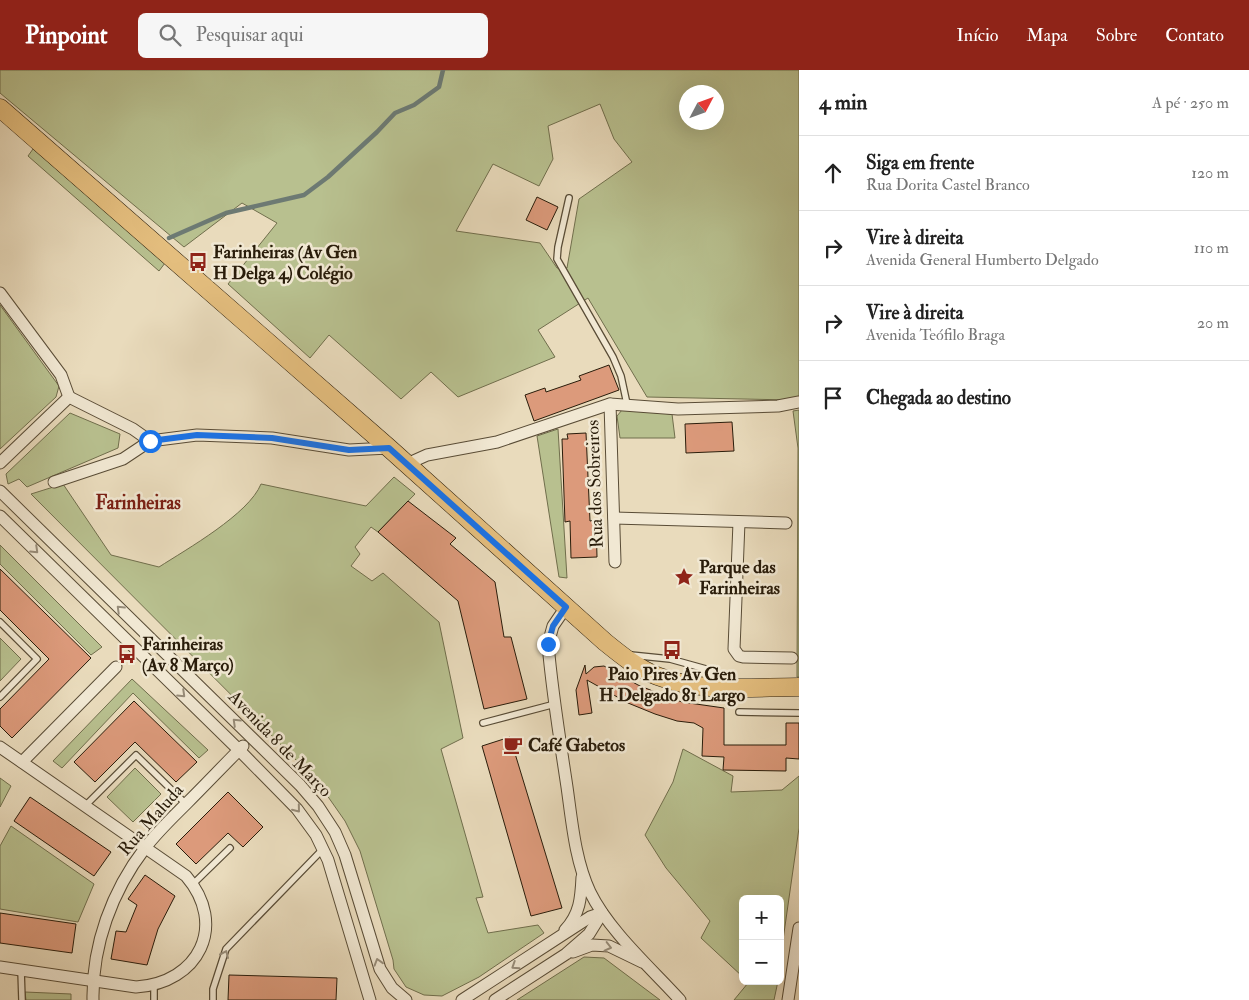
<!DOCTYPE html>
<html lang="pt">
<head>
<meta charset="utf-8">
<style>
  :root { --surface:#fff; --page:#f6f6f6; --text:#222; --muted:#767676; --line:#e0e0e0; --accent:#8f2418 }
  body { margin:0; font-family:"IM FELL Double Pica",serif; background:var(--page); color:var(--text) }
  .controls { position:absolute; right:15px; bottom:15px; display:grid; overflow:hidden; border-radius:8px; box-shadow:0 5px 20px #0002 }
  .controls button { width:45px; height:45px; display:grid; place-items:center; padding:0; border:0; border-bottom:1px solid var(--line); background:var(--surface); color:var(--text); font:25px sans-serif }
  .compass { position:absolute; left:679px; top:15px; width:45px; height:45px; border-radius:50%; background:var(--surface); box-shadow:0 5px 20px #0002; rotate:49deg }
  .stop { position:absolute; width:15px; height:15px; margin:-11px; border:4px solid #1a73e8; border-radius:50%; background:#fff }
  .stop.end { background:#1a73e8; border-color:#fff; box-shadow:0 1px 5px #0008 }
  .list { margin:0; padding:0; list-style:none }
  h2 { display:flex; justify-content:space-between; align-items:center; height:65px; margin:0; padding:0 20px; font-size:21px }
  h2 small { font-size:16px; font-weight:400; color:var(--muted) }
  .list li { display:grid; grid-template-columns:32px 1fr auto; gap:15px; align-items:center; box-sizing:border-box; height:75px; padding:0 20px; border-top:1px solid var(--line) }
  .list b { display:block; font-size:19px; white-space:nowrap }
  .list p { margin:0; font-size:16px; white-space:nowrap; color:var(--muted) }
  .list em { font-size:16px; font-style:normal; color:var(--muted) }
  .icon { flex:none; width:28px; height:28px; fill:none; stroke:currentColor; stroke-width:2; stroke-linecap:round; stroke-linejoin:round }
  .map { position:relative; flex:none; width:799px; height:930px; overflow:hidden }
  header { display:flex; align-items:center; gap:30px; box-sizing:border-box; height:70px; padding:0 25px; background:var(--accent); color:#fff }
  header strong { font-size:24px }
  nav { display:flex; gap:28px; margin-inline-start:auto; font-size:18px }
  .search { width:350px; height:45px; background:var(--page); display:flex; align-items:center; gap:12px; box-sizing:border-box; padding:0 18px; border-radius:8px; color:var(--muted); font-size:19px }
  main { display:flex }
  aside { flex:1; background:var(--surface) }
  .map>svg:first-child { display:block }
  .green { fill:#b8c08f; stroke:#706e4c; fill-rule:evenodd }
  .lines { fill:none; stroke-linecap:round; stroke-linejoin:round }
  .stream { stroke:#6d7a73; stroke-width:4.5 }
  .building { fill:#dc9a7b; stroke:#291c0a }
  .lane-casing { stroke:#594c36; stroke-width:8 }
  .street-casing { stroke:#594c36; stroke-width:13 }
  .primary-casing { stroke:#291c0a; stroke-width:19 }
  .lane { stroke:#f1e8d3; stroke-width:5.5 }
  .street { stroke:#f1e8d3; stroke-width:11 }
  .primary { stroke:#e4be7e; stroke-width:18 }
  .oneway { stroke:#978c79 }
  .route { stroke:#1a73e8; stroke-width:6 }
  .labels { text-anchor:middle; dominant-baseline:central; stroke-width:5; stroke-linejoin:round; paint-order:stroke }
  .poi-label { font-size:18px; font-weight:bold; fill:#291c0a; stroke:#f1e8d3; text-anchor:start }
  .street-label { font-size:18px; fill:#291c0a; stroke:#f1e8d3 }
  .neighbourhood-label { font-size:19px; font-weight:bold; fill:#7a1f14; stroke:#f1e8d3 }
</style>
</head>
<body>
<header>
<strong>Pinpoint</strong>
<div class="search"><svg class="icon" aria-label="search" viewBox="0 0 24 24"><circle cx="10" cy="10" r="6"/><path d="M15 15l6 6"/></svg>Pesquisar aqui</div>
<nav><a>Início</a><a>Mapa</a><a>Sobre</a><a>Contato</a></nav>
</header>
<main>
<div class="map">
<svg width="799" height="930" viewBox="0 0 799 930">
  <rect width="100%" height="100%" fill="#e9dbbc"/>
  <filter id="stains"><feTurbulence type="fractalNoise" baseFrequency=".004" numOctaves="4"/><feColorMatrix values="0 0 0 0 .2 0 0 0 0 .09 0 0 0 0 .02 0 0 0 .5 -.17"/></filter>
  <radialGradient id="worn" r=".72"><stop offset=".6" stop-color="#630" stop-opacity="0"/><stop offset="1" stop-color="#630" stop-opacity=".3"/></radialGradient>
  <g class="green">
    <path d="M0 0H799V327L791 330 647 327 588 228 538 260 555 287 458 327 431 302 401 329 329 265 310 288 228 214 277 153 242 133 184 177 0 23ZM686 22H716V52H686ZM600 34 614 69 632 92 579 129 567 198H557L540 173 456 161 493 94 539 116 553 89 548 56Z"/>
    <polygon points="33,79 165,193 159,201 28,86"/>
    <polygon points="0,235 59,316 56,327 0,379"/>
    <polygon points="622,340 672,344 675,368 620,368 617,346"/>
    <polygon points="799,340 799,607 797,607 798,378 793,341"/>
    <polygon points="70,343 120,364 118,378 27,417 19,409 8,414 6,404"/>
    <polygon points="558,359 567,508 559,507 537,366"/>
    <path d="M394 407 415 424 378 462 371 457 355 477 360 484 351 496 372 511 383 503 439 552 463 668 441 679 483 827 476 828 488 863 538 855 544 863 479 907 442 926 424 925 406 917 394 899 393 890 360 781 345 751 317 711 31 424 63 414 111 485 159 497C187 479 249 444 261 414L366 436Z"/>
    <polygon points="0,475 102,577 91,585 0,494"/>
    <polygon points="0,568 21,589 0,611"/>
    <polygon points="132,609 208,680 199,688 133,623 62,698 53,691"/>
    <polygon points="683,679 733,706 731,722 782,720 799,706 799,758 780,891 780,829 743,829 743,907 701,868 710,851 666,798 645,765 673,712"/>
    <polygon points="135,698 161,724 133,752 107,727"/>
    <polygon points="0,708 11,716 0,737"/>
    <polygon points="11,756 94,814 78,852 0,839 0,776"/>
    <polygon points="584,887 604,888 660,930 517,930"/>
    <polygon points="747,911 778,911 774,930 734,930 748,913"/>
    <polygon points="25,922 71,924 71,930 26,930"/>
  </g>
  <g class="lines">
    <polyline class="stream" points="169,168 226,143 304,125 328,107 377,62 395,43 414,35 439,17 443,0"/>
  </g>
  <g class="building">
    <polygon points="537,127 558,137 547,160 526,150"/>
    <polygon points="609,295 619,320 534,351 525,325 545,318 546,322 581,310 579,306"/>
    <polygon points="732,352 734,381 686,383 685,354"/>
    <polygon points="586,363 590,451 596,450 597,487 571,488 570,451 565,452 562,369 568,369 567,364"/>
    <polygon points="408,431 456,468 450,474 495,512 504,567 511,567 527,629 484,639 458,531 378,462"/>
    <polygon points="0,499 91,588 12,668 0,656 0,639 49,589 0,540"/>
    <polygon points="585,595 586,604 594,597 604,596 638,615 665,626 682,632 724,638 724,675 786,675 786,653 799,653 799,689 786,688 786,701 723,700 724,687 702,686 703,658 694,653 677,651 655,644 628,633 587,610 592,643 579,645 576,620"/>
    <polygon points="134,631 197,692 176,712 135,672 95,712 74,692"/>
    <polygon points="510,667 562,838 531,846 482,676"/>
    <polygon points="228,722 263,757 243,777 228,763 196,794 176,774"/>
    <polygon points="30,727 111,782 94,806 14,751"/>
    <polygon points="145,805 175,826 158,859 147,895 111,889 116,861 126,862 137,835 128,829"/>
    <polygon points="0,843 76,854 72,883 0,873"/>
    <polygon points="229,905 337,908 336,930 228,930"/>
  </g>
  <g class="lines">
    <g class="lane-casing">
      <g id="lane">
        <polyline points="569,128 558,177 557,189 613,287 621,306 627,334"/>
        <polyline points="0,552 37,589 0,627"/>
        <polyline points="631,585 670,589 706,599 725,613"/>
        <polyline points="739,642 799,643"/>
        <polyline points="483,653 555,634"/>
        <polyline points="85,736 136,685 186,734"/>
        <polyline points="193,814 230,778"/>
        <polyline points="21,900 22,930"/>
        <polyline points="154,915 154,930"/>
        <polyline points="213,930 213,919 226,879 323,779"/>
      </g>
    </g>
    <g class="street-casing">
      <g id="street">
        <polyline points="0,223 61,305 69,327"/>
        <polyline points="610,334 615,492"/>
        <polyline points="0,393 69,327 133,359 150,371 197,365 272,368 349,380 389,378"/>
        <polyline points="407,394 427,385 497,372 610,334 678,339 778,336 799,332"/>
        <polyline points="54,412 123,389 150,371"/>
        <polyline points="0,421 300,715 318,736 335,762 345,785 380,899 392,918 406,930"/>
        <polyline points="0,446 239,680 297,739 316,765 328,790 370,930"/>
        <polyline points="614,448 786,453"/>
        <polyline points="739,452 734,579 739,586 743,587 792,588"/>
        <path d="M566 537 553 556 548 574C552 622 560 670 567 717 572 752 575 790 590 822 609 861 651 898 680 930"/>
        <path d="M0 677 186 806C228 855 199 913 136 917L0 897"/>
        <polyline points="22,692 116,597"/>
        <path d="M565 860C580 844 581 828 582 807"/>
        <polyline points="573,882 592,875 609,876 642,892"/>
        <path d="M93 930C92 875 112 821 145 778 158 761 173 747 187 733 206 714 224 695 243 676"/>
        <polyline points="462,930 590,847 602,843"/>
        <polyline points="495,930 566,884 589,864 602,843"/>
        <polyline points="788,930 799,858"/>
      </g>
    </g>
    <g class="primary-casing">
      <path id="primary" d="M0 38 389 378 605 572C621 585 637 598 657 606 701 623 752 617 799 617"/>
    </g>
    <use href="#lane" class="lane"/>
    <use href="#street" class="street"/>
    <use href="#primary" class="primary"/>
  </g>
  <defs><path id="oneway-chevron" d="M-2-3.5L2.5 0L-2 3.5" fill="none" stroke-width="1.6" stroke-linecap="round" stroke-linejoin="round" transform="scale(1.25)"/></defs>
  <g class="oneway">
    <use href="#oneway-chevron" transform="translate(35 480) rotate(44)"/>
    <use href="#oneway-chevron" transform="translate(120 539) rotate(-136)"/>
    <use href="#oneway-chevron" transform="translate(182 624) rotate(44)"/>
    <use href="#oneway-chevron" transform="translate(236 652) rotate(-136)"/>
    <use href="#oneway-chevron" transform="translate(297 739) rotate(51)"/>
    <use href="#oneway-chevron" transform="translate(608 877) rotate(14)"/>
    <use href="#oneway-chevron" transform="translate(225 884) rotate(-66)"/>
    <use href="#oneway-chevron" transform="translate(378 892) rotate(-107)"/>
    <use href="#oneway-chevron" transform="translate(515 896) rotate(147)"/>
  </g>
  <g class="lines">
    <polyline class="route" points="150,371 197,365 272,368 349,380 389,378 566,537 553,556 548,574"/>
  </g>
  <defs>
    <g id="bus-bare" transform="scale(1.5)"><path d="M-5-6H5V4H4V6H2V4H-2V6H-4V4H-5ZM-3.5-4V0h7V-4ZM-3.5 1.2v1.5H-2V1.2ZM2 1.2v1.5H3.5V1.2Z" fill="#8f2418" stroke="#f1e8d3" stroke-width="2.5" paint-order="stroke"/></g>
    <g id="sight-bare" transform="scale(1.5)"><path d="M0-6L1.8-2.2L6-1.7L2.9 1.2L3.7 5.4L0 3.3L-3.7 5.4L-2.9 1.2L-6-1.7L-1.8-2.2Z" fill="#8f2418" stroke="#f1e8d3" stroke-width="2.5" paint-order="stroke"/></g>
    <g id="cafe-bare" transform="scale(1.5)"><path d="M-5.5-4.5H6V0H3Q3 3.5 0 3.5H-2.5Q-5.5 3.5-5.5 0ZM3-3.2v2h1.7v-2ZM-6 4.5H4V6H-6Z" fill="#8f2418" stroke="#f1e8d3" stroke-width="2.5" paint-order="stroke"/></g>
  </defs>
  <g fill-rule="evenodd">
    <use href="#bus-bare" x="198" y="192"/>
    <use href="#sight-bare" x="684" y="507"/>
    <use href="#bus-bare" x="672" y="580"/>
    <use href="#bus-bare" x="127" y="584"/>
    <use href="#cafe-bare" x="513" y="675"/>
  </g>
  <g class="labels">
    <g class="poi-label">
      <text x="213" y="182">Farinheiras (Av Gen<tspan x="213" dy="21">H Delga 4) Colégio</tspan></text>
      <text x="699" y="497">Parque das<tspan x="699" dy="21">Farinheiras</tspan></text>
      <text x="142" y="574">Farinheiras<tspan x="142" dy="21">(Av 8 Março)</tspan></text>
      <text x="672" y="604" text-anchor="middle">Paio Pires Av Gen<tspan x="672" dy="21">H Delgado 81 Largo</tspan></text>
      <text x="528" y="675">Café Gabetos</text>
    </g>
    <g class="street-label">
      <text transform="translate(595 414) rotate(-92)">Rua dos Sobreiros</text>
      <text transform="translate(280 674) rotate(46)">Avenida 8 de Março</text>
      <text transform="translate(151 750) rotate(-49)">Rua Maluda</text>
    </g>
    <g class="neighbourhood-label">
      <text x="138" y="433">Farinheiras</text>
    </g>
  </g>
  <rect width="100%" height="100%" filter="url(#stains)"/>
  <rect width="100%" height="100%" fill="url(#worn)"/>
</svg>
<div class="controls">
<button>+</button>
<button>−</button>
</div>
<svg class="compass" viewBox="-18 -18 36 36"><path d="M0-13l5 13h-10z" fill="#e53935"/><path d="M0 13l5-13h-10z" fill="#767676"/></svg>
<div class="stop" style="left:150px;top:371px"></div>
<div class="stop end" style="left:548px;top:574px"></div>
</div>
<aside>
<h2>4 min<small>A pé · 250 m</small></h2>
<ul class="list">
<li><svg class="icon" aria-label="ahead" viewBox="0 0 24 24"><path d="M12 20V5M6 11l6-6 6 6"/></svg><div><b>Siga em frente</b><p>Rua Dorita Castel Branco</p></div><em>120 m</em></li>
<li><svg class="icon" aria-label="right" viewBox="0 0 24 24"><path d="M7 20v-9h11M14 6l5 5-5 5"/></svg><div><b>Vire à direita</b><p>Avenida General Humberto Delgado</p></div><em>110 m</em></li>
<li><svg class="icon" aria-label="right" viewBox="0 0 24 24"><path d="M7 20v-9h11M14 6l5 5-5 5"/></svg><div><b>Vire à direita</b><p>Avenida Teófilo Braga</p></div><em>20 m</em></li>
<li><svg class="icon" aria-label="arrive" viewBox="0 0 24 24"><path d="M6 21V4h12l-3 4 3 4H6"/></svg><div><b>Chegada ao destino</b></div></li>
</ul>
</aside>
</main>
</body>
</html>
